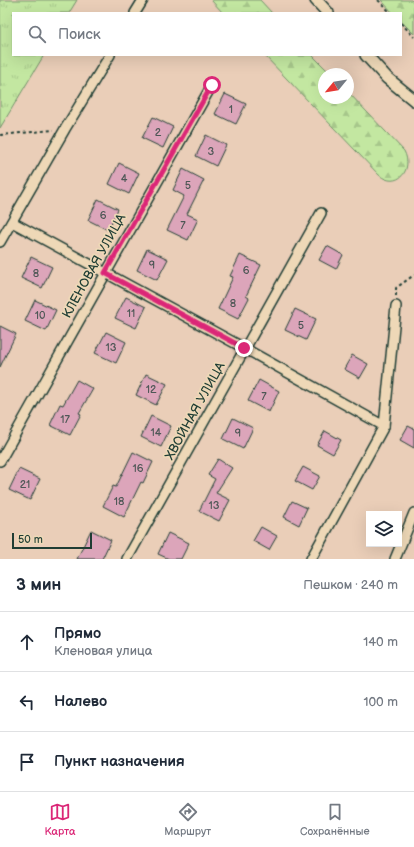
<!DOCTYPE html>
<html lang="ru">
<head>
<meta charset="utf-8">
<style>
  :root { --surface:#fff; --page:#f6f6f7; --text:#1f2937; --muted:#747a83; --line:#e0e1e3; --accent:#db2777 }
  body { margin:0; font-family:"Balsamiq Sans",sans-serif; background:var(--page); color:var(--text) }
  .controls { position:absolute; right:12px; bottom:12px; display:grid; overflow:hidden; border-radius:0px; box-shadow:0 4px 16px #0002 }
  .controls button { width:36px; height:36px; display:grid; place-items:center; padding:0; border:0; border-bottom:1px solid var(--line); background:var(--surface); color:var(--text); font:20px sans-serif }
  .compass { position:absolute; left:318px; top:68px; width:36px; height:36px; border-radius:50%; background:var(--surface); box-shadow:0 4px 16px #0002; rotate:240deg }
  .scale { position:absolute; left:12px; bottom:10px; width:80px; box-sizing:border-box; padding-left:4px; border:2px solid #1f3d34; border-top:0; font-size:11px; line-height:14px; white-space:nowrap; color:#1f3d34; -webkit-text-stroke:3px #eed8b7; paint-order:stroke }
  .stop { position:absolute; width:12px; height:12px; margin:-9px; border:3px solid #db2777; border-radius:50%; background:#fff }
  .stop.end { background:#db2777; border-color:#fff; box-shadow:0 1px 4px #0008 }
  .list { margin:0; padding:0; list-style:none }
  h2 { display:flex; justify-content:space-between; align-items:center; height:52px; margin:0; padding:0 16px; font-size:17px }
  h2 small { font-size:13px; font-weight:400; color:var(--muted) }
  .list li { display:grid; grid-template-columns:26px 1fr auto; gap:12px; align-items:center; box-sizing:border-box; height:60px; padding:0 16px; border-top:1px solid var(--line) }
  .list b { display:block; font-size:15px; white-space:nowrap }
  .list p { margin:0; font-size:13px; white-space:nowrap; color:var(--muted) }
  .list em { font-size:13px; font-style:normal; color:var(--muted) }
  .icon { flex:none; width:22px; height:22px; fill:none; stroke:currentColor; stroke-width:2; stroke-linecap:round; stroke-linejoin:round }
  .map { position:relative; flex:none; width:414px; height:559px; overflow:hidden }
  .search { position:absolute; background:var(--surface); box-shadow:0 4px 16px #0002; left:12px; right:12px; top:12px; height:44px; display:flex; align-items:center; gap:10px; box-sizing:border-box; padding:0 14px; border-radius:0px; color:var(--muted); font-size:15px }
  .sheet { height:232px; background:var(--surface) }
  nav { display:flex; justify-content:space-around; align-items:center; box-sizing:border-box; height:56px; border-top:1px solid var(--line); background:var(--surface); font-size:11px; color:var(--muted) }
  nav a { display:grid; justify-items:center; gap:2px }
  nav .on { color:var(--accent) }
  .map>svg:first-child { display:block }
  .grass { fill:url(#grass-tufts); stroke:#71926a }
  .forest { fill:url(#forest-firs); stroke:#71926a }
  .building { fill:#dca5ba; stroke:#1f3d34 }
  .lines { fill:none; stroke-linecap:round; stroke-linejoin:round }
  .minor-casing { stroke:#1f3d34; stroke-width:12 }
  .tertiary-casing { stroke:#1f3d34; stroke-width:14 }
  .path { stroke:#1f3d34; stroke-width:2; stroke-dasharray:3 3; stroke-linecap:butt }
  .minor { stroke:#eed8b7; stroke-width:9 }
  .tertiary { stroke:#eed8b7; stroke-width:11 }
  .route { stroke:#db2777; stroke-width:5 }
  .labels { text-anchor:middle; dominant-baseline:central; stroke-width:3.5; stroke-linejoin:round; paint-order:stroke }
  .number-label { font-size:11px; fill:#4e5756 }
  .street-label { font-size:13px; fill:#1f3d34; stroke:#eed8b7 }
</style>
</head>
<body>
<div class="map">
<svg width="414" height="559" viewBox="0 0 414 559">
  <defs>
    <pattern id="grass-tufts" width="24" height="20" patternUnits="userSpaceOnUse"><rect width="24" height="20" fill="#c3e7a1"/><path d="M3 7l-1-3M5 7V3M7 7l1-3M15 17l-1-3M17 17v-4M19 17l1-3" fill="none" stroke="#a7c78b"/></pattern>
    <pattern id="forest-firs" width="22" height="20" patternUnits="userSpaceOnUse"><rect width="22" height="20" fill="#c3e7a1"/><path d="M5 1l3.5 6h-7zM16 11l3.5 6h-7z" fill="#a7c78b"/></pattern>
  </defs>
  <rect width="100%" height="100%" fill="#eaceb8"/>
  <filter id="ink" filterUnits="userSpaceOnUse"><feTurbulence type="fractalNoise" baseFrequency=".025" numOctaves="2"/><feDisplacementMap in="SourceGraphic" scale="8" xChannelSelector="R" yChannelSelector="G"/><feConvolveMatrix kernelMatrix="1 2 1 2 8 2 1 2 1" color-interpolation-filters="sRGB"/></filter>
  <g filter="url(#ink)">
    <polygon class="grass" points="0,0 77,0 69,13 13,13 13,55 44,55 0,128"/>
    <g class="forest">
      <polygon points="211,0 260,0 272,13 223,13"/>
      <polygon points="381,0 411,0 414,3 414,34 401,21 401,13 393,13"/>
      <path d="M264 55H312L331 74H324V98H348V92L404 151C414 170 397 190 379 175Z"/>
    </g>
    <g class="building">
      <polygon points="225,94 246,104 236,124 215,114"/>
      <polygon points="153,117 173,127 163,148 142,138"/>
      <polygon points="206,135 226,145 216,166 196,156"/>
      <polygon points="119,163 139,173 129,194 109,184"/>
      <polygon points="183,169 204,180 187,214 198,219 188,240 167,230 184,196 173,190"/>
      <polygon points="98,199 118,209 108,230 88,220"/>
      <polygon points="327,246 343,255 336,269 319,260"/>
      <polygon points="147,249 168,259 157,280 137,270"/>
      <polygon points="240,255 261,265 246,296 249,298 238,319 218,309 233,277 230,276"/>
      <polygon points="31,257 52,267 42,288 21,278"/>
      <polygon points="126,297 146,307 136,328 115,318"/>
      <polygon points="35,300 56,310 46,331 25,321"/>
      <polygon points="295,309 316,319 306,340 285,330"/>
      <polygon points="0,326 16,334 0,367"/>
      <polygon points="106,332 126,342 116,363 95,353"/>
      <polygon points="352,355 368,364 360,378 344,369"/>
      <polygon points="146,374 167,384 156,405 136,395"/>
      <polygon points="77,380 93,389 79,413 81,414 70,435 50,425 60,404 63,405"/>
      <polygon points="259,380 279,391 269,412 248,401"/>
      <polygon points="151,416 171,426 161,447 141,437"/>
      <polygon points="233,418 253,428 243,449 223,439"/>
      <polygon points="408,426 414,429 414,448 400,440"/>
      <polygon points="325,431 341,440 333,454 317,445"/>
      <polygon points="133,452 153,462 143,483 141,482 124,517 103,506 113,486 116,487"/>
      <polygon points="218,459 232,468 216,493 230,500 219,521 199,511 215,479 208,475"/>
      <polygon points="303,467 320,476 312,490 295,481"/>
      <polygon points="19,469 40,479 30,500 9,490"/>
      <polygon points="292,501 307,508 299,525 284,517"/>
      <polygon points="261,527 277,536 269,550 253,541"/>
      <polygon points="91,530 111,540 102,559 77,559"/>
      <polygon points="168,533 189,543 181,559 169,559 158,554"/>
    </g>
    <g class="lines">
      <g class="minor-casing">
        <g id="minor">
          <polyline points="135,13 143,0"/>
          <polyline points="12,222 244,348 384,426"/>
          <polyline points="0,242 65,129 110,55"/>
          <polyline points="0,461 212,85"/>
          <polyline points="127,559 321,213"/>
          <polyline points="311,559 384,426 396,306"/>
          <polyline points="395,559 414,513"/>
        </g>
      </g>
      <g class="tertiary-casing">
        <g id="tertiary">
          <polyline points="316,0 328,13"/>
          <polyline points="366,55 387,78 414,100"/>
        </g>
      </g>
      <g class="path">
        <polyline points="378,0 391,13"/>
        <polyline points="401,23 414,37"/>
        <polyline points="0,135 54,130"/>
        <polyline points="396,296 396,288 414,275"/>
      </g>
      <use href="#minor" class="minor"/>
      <use href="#tertiary" class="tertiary"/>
    </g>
  </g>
  <g class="lines" filter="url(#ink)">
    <polyline class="route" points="212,85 105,273 244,348"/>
  </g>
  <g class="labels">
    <g class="number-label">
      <text x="231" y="109">1</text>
      <text x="158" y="132">2</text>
      <text x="211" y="151">3</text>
      <text x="124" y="178">4</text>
      <text x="188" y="185">5</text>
      <text x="103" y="215">6</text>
      <text x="183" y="225">7</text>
      <text x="152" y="265">9</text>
      <text x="246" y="270">6</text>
      <text x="36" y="273">8</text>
      <text x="233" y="303">8</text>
      <text x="131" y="313">11</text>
      <text x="40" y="315">10</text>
      <text x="301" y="325">5</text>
      <text x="111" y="347">13</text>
      <text x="151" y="389">12</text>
      <text x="264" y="396">7</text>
      <text x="65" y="419">17</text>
      <text x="156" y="432">14</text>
      <text x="238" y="433">9</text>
      <text x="138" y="468">16</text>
      <text x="25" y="484">21</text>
      <text x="119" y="501">18</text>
      <text x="214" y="505">13</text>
    </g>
    <g class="street-label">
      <text transform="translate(94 266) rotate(-61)">КЛЕНОВАЯ УЛИЦА</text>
      <text transform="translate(195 411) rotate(-61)">ХВОЙНАЯ УЛИЦА</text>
    </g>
  </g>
</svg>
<div class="controls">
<button><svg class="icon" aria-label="layers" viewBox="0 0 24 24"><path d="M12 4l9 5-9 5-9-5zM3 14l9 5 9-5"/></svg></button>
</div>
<svg class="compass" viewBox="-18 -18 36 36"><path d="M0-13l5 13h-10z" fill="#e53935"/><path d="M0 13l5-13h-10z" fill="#747a83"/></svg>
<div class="scale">50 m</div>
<div class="stop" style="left:212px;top:85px"></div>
<div class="stop end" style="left:244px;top:348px"></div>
<div class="search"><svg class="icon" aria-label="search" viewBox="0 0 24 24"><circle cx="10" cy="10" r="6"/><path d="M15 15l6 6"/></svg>Поиск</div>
</div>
<section class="sheet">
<h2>3 мин<small>Пешком · 240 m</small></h2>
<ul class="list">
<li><svg class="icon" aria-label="ahead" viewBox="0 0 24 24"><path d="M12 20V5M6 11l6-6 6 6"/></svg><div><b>Прямо</b><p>Кленовая улица</p></div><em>140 m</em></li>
<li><svg class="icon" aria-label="left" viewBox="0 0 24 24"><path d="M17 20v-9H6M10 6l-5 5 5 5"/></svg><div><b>Налево</b></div><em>100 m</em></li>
<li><svg class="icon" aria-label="arrive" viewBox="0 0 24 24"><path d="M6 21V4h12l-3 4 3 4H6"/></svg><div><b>Пункт назначения</b></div></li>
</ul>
</section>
<nav>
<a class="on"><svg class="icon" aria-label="map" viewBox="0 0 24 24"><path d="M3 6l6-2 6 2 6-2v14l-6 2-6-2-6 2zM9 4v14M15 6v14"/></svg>Карта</a>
<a><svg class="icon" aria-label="directions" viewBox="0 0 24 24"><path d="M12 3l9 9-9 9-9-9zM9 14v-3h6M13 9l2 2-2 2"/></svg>Маршрут</a>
<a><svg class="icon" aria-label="saved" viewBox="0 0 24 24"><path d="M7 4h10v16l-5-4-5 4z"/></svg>Сохранённые</a>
</nav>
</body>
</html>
